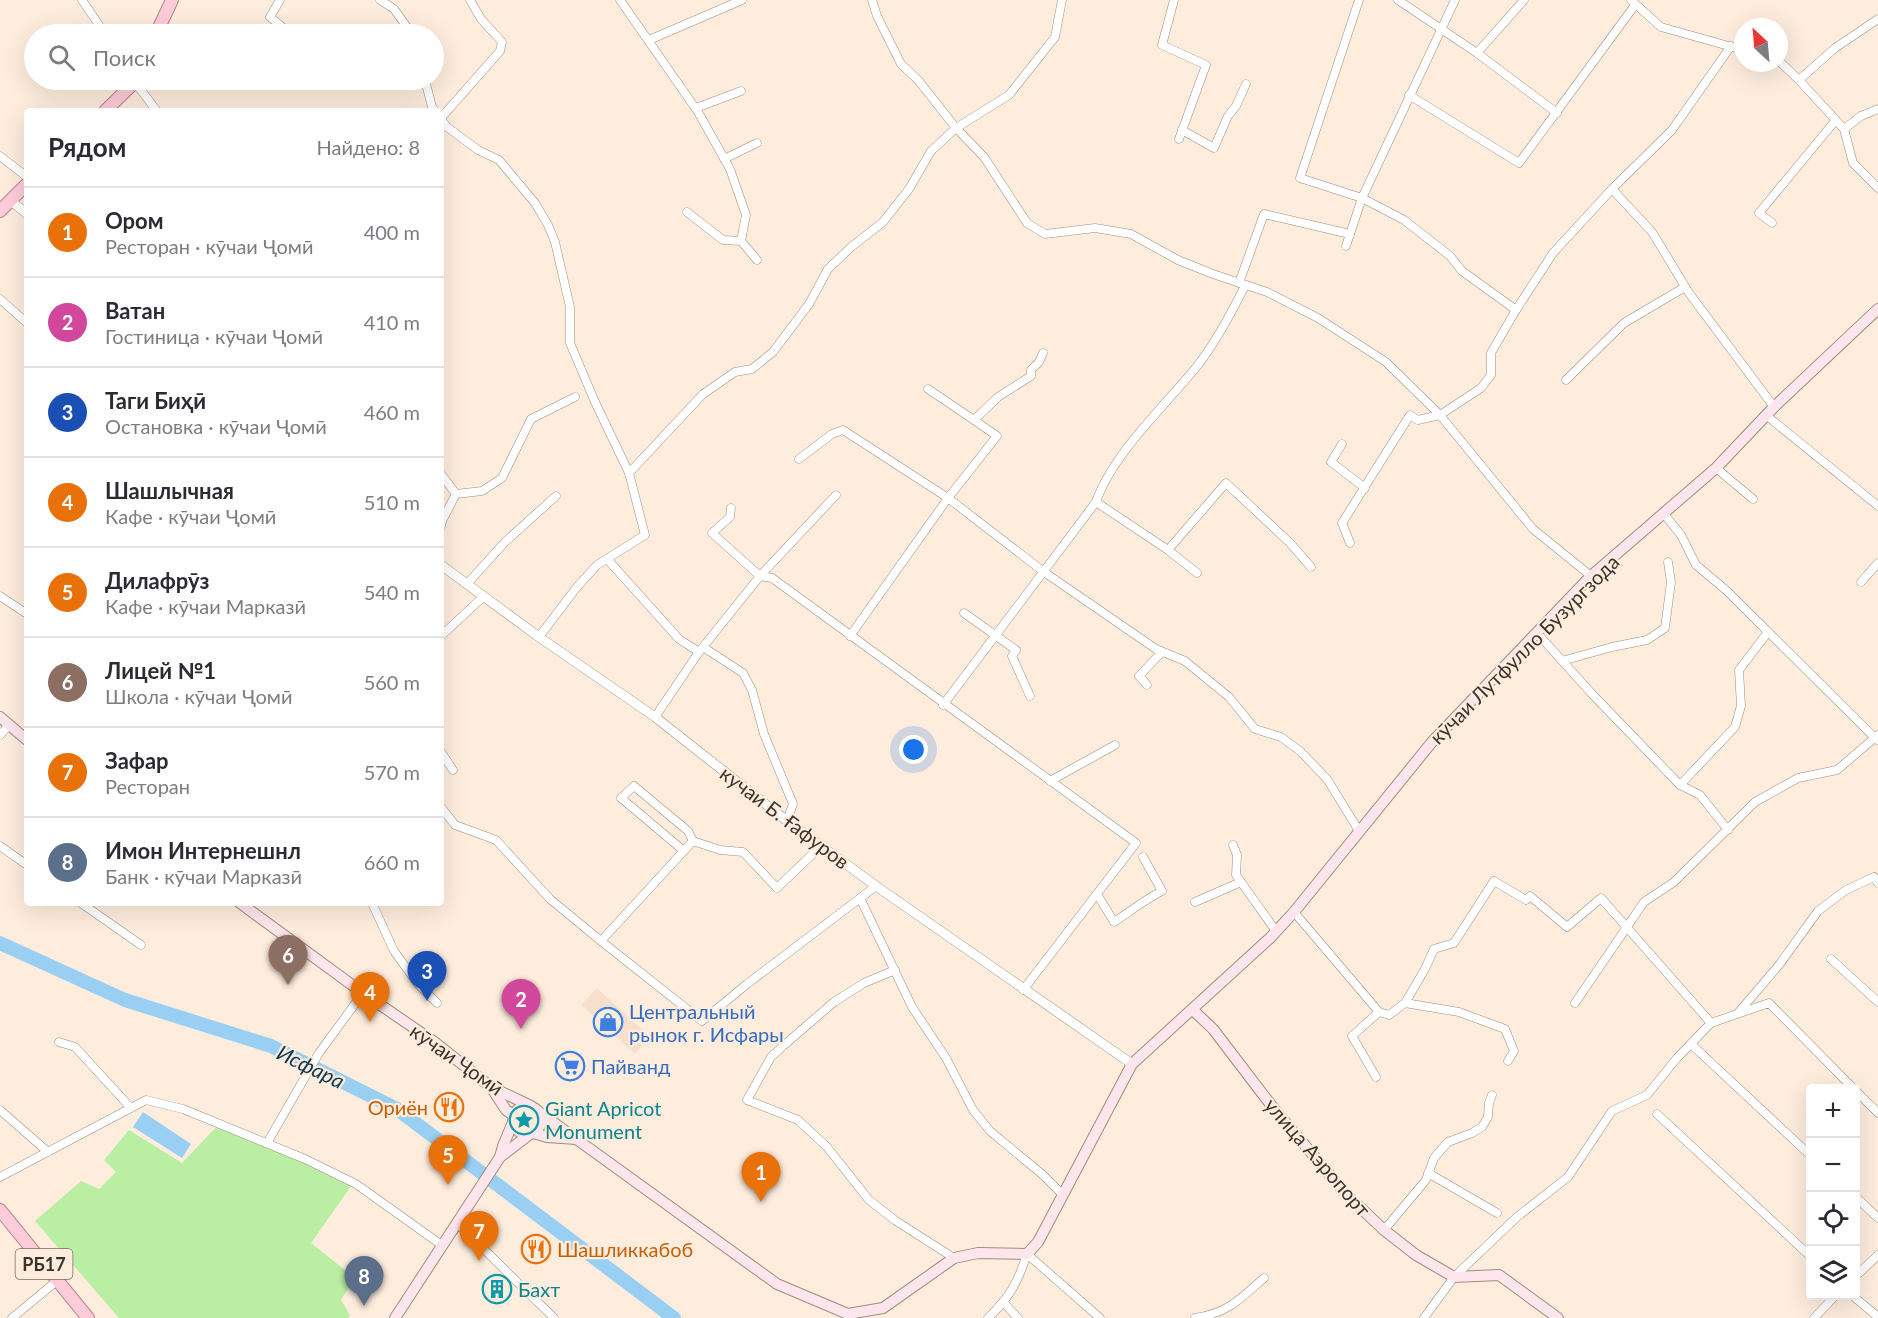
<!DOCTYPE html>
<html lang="ru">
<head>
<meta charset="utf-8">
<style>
  :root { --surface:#fff; --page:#f2f2f3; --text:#2b2b33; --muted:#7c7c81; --line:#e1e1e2; --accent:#961b75 }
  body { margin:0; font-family:Lato,sans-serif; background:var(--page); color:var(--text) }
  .controls { position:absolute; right:18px; bottom:18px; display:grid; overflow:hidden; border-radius:6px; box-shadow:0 6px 24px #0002 }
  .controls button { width:54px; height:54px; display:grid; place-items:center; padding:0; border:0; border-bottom:2px solid var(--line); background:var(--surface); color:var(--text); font:30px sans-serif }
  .compass { position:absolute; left:1734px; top:18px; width:54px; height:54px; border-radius:50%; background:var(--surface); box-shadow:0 6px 24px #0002; rotate:334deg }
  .you { position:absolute; left:914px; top:750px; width:21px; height:21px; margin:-15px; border:4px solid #fff; border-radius:50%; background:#1a73e8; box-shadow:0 0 0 9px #1a73e833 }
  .badge { display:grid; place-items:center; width:39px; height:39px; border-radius:50%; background:var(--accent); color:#fff; font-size:20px; font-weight:700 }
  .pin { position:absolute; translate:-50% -50px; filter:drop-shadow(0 2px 3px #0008) }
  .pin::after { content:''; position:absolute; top:32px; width:21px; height:18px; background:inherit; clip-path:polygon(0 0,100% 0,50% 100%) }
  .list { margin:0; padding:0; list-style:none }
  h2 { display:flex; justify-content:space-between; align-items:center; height:78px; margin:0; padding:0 24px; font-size:26px }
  h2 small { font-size:20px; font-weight:400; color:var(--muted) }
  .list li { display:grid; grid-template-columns:39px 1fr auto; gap:18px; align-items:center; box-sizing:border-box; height:90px; padding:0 24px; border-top:2px solid var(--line) }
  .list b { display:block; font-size:22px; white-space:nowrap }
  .list p { margin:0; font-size:20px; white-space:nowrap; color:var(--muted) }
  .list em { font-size:20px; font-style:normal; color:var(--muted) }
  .icon { flex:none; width:33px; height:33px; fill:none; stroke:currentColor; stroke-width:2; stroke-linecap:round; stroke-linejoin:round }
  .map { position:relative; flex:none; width:1878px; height:1318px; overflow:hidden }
  .search { position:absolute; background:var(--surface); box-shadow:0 6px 24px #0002; left:24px; top:24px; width:420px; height:66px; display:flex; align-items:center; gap:15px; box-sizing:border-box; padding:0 21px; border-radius:33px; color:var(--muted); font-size:22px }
  .panel { position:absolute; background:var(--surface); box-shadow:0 6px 24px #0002; left:24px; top:108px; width:420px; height:798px; border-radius:6px }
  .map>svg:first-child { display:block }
  .built { fill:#f7e0cb }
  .green { fill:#b9eea3 }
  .water { fill:#99cff3 }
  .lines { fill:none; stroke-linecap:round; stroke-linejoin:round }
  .river { stroke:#99cff3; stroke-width:14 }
  .minor-casing { stroke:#9c8d7e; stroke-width:9 }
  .tertiary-casing { stroke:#9c8d7e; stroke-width:10 }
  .secondary-casing { stroke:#9c8d7e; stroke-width:12 }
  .primary-casing { stroke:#ba818c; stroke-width:14 }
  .minor { stroke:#fff; stroke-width:8 }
  .tertiary { stroke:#fff; stroke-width:9 }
  .secondary { stroke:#ffe6ec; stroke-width:10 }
  .primary { stroke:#feccd9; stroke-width:12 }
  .labels { text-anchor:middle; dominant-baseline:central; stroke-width:4.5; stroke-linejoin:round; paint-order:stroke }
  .shield { fill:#feeddd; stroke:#766c62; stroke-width:1.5 }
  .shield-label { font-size:18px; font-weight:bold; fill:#3b342e }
  .street-label { font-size:20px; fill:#3b342e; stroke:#feeddd }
  .shop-label { font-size:20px; fill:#366cbe; stroke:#feeddd; text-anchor:start }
  .food-label { font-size:20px; fill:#c56008; stroke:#feeddd; text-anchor:end }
  .culture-label { font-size:20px; fill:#0d838f; stroke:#feeddd; text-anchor:start }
  .water-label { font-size:21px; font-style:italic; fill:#0e3850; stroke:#feeddd }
</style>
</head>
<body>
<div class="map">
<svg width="1878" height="1318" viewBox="0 0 1878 1318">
  <rect width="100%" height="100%" fill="#feeddd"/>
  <polygon class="built" points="597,988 650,1037 635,1054 581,1005"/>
  <polygon class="green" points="220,1123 354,1182 311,1243 355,1278 341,1300 350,1315 348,1318 119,1318 35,1221 81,1181 99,1189 116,1172 104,1160 129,1130 182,1163"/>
  <polygon class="water" points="143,1112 191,1144 182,1158 133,1127"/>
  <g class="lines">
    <polyline class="river" points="0,943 125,1000 271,1046 397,1109 674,1318"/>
    <g class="minor-casing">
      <g id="minor">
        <polyline points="82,0 105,34"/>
        <polyline points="280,0 270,17 291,34"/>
        <polyline points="380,0 394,9 412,34"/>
        <polyline points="620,0 698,112 730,169 746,215 741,241 757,260"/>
        <polyline points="872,0 877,16 901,64 918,80 956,128 984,157 1027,223 1045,234 1095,228 1131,234 1178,260 1213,274 1267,292 1318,318 1386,362 1440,415 1533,529 1591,576"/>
        <polyline points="1174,0 1162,45 1206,65 1179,139"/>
        <polyline points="1359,0 1300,178 1362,198 1404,220 1450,256 1462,271 1516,310"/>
        <polyline points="1398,0 1477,53 1557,113"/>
        <polyline points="1631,0 1661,27 1743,50"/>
        <polyline points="649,40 742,0"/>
        <polyline points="1477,53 1524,0"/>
        <polyline points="1779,61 1799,80 1844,129 1853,163 1878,188"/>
        <polyline points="133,80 157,111"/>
        <polyline points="425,80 432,107 435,111"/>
        <polyline points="1799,80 1835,48 1878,19"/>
        <polyline points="1409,95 1519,163 1635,5"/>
        <polyline points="696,108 741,91"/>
        <polyline points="441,118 500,51 502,42 481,19 470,0"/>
        <polyline points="441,119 447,127 478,150 499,160 535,203 548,225 555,242 570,307 570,343 595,402 629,473 645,535 597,565 577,587 539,637"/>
        <polyline points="1844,129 1861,116 1878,109"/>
        <polyline points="1182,130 1214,148 1228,116 1236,106 1246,84"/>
        <polyline points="0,156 27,177"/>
        <polyline points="724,159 757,143"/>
        <polyline points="1612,189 1652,232 1689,293 1774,407"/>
        <polyline points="687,212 723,240 741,241"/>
        <polyline points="1772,223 1759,213 1835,121"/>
        <polyline points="1346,246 1362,198 1455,0"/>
        <polyline points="1239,283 1264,214 1350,234"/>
        <polyline points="0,299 27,323"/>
        <polyline points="1566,380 1624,323 1685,287"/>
        <polyline points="928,389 974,420"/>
        <polyline points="1767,416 1878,506"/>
        <polyline points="1342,444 1331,462 1365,488"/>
        <polyline points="799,459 832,434 843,430 948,498 1044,572 1156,649 1185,661 1229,697 1255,729 1281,737 1300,751 1327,779 1359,831"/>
        <polyline points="1716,468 1753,499"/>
        <polyline points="629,473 703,394 735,372 752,369 773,352 809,304 828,269 850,248 883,222 909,189 931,151 956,128 1009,95 1055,37 1062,0"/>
        <polyline points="441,474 456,494"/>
        <polyline points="1096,502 1168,550 1197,573"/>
        <polyline points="731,508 730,517 712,533 760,576 836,495"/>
        <polyline points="1664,514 1681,535 1696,565 1727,591 1877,740"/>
        <polyline points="441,526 442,521 456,494 482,491 502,478 531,419 575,397"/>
        <polyline points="1350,543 1342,523 1410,415 1418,420 1440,415 1481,388 1491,375 1491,353 1516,310 1553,253 1612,189 1672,130 1731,46"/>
        <polyline points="1168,550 1226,483 1290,543 1311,567"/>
        <polyline points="608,560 679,639 699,652"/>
        <polyline points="1861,582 1878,563"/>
        <polyline points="467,584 505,542 556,496"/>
        <polyline points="0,596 27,614"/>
        <polyline points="964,613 1016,650 1012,656 1030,696"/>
        <polyline points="1537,633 1593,695 1680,785 1700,795 1728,830"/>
        <polyline points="441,636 484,596"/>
        <polyline points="850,636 948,498 997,436 974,420 998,397 1031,376 1031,370 1039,362 1043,353"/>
        <polyline points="703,647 743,673 752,690 764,734 793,804 787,821"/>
        <polyline points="1562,661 1612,647 1647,640 1665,628 1671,582 1668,562"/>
        <polyline points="1147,685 1139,676 1162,652"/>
        <path d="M943 705 1096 502C1113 453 1165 406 1198 365 1217 340 1231 313 1245 286"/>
        <polyline points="655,717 699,652 760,576 772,578 1136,843 1023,990"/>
        <polyline points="0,735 9,725"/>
        <polyline points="441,752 453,770"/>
        <polyline points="1050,781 1115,745"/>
        <polyline points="1680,785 1735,727 1741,706 1739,670 1768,632"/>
        <polyline points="441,807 455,825 496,840 550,899 601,941 702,1021 747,984 876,886"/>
        <polyline points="1233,845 1237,855 1236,875 1276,931"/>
        <polyline points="0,846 27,865"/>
        <polyline points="684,851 621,798 634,786 688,831 693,841"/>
        <path d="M1097 894 1114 922C1131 911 1144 900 1162 891L1143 857"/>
        <polyline points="860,898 912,1007 946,1058 973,1110 990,1131 1043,1175 1063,1195"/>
        <polyline points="1195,902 1241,882"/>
        <polyline points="81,903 141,945"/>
        <polyline points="372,903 394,951 418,984 437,1003"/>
        <polyline points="1294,912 1379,1012 1389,1015 1405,1003 1459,1012 1505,1029 1514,1051 1508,1061"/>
        <polyline points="601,941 693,841 720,850 743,852 777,888 822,845"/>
        <polyline points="1831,959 1878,1002"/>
        <polyline points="895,970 864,983 834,1002 783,1046 771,1057 747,1100 798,1120 827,1147 869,1200 896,1221 954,1258"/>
        <polyline points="1405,1003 1425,969 1434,949 1454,943 1494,881 1526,900 1530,896 1567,927 1601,898 1711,1023"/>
        <polyline points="1575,1003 1644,902 1674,882 1755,802 1798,778 1837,770 1878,735"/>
        <polyline points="1738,1013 1779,965 1818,911 1846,890 1874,877 1878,883"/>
        <polyline points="59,1042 75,1047 131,1108"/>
        <polyline points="1691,1044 1810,1155"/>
        <polyline points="1376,1077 1352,1036 1379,1012"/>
        <polyline points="1856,1091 1878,1113"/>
        <polyline points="0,1110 48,1152"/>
        <polyline points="1657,1114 1810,1256"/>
        <polyline points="267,1143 319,1053 363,993"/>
        <polyline points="1428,1173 1497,1213"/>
        <polyline points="0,1177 146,1100 183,1109 305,1159 356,1184 443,1246"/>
        <polyline points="1856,1197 1878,1218"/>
        <polyline points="457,1223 554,1318"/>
        <polyline points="1384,1230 1426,1180 1434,1158 1448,1142 1472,1133 1482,1127 1488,1117 1489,1103 1492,1095"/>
        <polyline points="1856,1276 1878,1255"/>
        <polyline points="1853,1296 1878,1317"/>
        <polyline points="1004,1303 1018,1318"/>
        <polyline points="12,1318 58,1280"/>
        <path d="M988 1318C1010 1297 1018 1282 1027 1254L1100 1318"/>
        <path d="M1195 1318C1228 1313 1240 1299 1264 1278"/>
        <polyline points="1424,1318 1454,1277 1517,1217 1568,1177 1612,1111 1647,1095 1677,1058 1711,1023 1769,1003 1853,1088"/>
        <polyline points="1814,1318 1835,1296"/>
      </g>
    </g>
    <g class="tertiary-casing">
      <g id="tertiary">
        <polyline points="10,200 27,214"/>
        <polyline points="441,565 539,637 655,717 787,821 876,886 1132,1064"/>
      </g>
    </g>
    <g class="secondary-casing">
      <g id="secondary">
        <polyline points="0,717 27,740"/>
        <polyline points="240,903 363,993 433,1041 491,1087 531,1106"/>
        <polyline points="1193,1010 1213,1029 1271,1105 1346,1194 1384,1230 1416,1255 1454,1277 1499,1275 1558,1318"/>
        <polyline points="491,1087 506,1110 513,1115"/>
        <circle cx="527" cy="1120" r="14"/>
        <polyline points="539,1112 777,1284 848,1314 883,1308 954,1258 978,1253 1027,1254 1038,1242 1132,1064 1270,938 1294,912 1432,742 1591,576 1716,468 1774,407 1878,309"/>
        <polyline points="533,1133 547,1137 576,1139"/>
        <polyline points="500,1157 503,1146 513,1122"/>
        <polyline points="395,1318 500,1157 530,1134"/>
      </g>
    </g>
    <g class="primary-casing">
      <g id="primary">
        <polyline points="156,34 172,0"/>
        <polyline points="105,111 137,80"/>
        <polyline points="0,211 27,184"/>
        <polyline points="0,1210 88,1318"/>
      </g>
    </g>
    <use href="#minor" class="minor"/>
    <use href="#tertiary" class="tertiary"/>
    <use href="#secondary" class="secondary"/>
    <use href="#primary" class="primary"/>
  </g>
  <defs>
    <g id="shop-ring" transform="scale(1.5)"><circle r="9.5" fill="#feeddd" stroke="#3f7fe0" stroke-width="1.5"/><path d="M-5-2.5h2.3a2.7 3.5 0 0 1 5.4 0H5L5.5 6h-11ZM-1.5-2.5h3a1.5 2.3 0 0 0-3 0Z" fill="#3f7fe0"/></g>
    <g id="supermarket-ring" transform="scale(1.5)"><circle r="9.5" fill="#feeddd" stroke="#3f7fe0" stroke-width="1.5"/><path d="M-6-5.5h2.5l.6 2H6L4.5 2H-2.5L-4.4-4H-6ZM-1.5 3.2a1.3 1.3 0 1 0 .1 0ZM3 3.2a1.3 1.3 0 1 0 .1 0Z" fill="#3f7fe0"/></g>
    <g id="restaurant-ring" transform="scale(1.5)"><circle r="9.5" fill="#feeddd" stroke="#e8710a" stroke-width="1.5"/><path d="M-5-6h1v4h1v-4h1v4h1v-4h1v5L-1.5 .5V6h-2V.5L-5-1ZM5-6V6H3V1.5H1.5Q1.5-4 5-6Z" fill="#e8710a"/></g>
    <g id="sight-ring" transform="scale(1.5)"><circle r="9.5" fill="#feeddd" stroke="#0f9aa8" stroke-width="1.5"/><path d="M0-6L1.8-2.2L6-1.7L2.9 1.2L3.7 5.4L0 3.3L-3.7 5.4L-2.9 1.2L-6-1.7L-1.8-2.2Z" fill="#0f9aa8"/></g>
    <g id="building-ring" transform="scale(1.5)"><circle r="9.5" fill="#feeddd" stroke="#0f9aa8" stroke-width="1.5"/><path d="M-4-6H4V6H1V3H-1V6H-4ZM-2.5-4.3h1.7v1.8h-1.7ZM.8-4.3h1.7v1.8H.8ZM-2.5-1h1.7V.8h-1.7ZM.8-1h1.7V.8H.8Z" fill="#0f9aa8"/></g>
  </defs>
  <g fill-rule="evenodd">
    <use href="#shop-ring" x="608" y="1022"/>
    <use href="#supermarket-ring" x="570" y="1066"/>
    <use href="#restaurant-ring" x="449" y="1107"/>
    <use href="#sight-ring" x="524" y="1120"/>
    <use href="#restaurant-ring" x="536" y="1249"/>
    <use href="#building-ring" x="497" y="1289"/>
  </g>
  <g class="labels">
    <rect class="shield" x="15.5" y="1249" width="57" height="30" rx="4.5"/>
    <g class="shield-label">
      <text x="44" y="1264">РБ17</text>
    </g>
    <g class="street-label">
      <text transform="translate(1524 649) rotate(-45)">кӯчаи Лутфулло Бузургзода</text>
      <text transform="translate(785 817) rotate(37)">кучаи Б. Ғафуров</text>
      <text transform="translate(457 1059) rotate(35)">кӯчаи Ҷомӣ</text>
      <text transform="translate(1318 1157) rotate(49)">улица Аэропорт</text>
    </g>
    <g class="shop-label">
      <text x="629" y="1011">Центральный<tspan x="629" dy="23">рынок г. Исфары</tspan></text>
      <text x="591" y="1066">Пайванд</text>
    </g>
    <g class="food-label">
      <text x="428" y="1107">Ориён</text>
      <text x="557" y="1249" text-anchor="start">Шашликкабоб</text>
    </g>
    <g class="culture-label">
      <text x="545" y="1108">Giant Apricot<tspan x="545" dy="23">Monument</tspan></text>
      <text x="518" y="1289">Бахт</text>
    </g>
    <g class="water-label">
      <text transform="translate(311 1066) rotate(26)">Исфара</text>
    </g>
  </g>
</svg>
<div class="controls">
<button>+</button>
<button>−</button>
<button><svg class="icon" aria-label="locate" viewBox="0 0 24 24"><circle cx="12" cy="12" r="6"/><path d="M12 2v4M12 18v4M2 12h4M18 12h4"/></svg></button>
<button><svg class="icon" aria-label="layers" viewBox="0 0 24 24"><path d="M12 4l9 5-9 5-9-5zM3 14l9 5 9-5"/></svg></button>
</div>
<svg class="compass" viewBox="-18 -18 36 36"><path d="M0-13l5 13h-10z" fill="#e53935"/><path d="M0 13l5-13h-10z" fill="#7c7c81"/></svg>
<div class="you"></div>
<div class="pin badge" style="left:761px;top:1202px;background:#e8710a">1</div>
<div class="pin badge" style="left:521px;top:1029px;background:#d1479c">2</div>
<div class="pin badge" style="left:427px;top:1001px;background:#1a4fb4">3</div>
<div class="pin badge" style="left:370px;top:1022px;background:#e8710a">4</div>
<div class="pin badge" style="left:448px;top:1185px;background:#e8710a">5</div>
<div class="pin badge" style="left:288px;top:985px;background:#8d6e63">6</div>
<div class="pin badge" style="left:479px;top:1261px;background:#e8710a">7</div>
<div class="pin badge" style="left:364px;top:1306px;background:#5c6f8a">8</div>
<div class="search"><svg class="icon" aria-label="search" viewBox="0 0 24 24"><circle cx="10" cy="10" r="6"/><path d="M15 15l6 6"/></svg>Поиск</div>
<section class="panel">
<h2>Рядом<small>Найдено: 8</small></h2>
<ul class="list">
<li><span class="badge" style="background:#e8710a">1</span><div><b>Ором</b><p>Ресторан · кӯчаи Ҷомӣ</p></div><em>400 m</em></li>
<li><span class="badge" style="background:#d1479c">2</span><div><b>Ватан</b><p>Гостиница · кӯчаи Ҷомӣ</p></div><em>410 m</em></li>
<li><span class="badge" style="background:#1a4fb4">3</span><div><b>Таги Биҳӣ</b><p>Остановка · кӯчаи Ҷомӣ</p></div><em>460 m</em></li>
<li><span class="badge" style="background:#e8710a">4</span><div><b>Шашлычная</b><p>Кафе · кӯчаи Ҷомӣ</p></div><em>510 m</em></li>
<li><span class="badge" style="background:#e8710a">5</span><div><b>Дилафрӯз</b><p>Кафе · кӯчаи Марказӣ</p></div><em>540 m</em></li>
<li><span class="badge" style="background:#8d6e63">6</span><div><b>Лицей №1</b><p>Школа · кӯчаи Ҷомӣ</p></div><em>560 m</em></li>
<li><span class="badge" style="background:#e8710a">7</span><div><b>Зафар</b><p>Ресторан</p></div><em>570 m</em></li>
<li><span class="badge" style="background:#5c6f8a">8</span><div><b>Имон Интернешнл</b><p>Банк · кӯчаи Марказӣ</p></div><em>660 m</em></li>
</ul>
</section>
</div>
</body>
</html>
